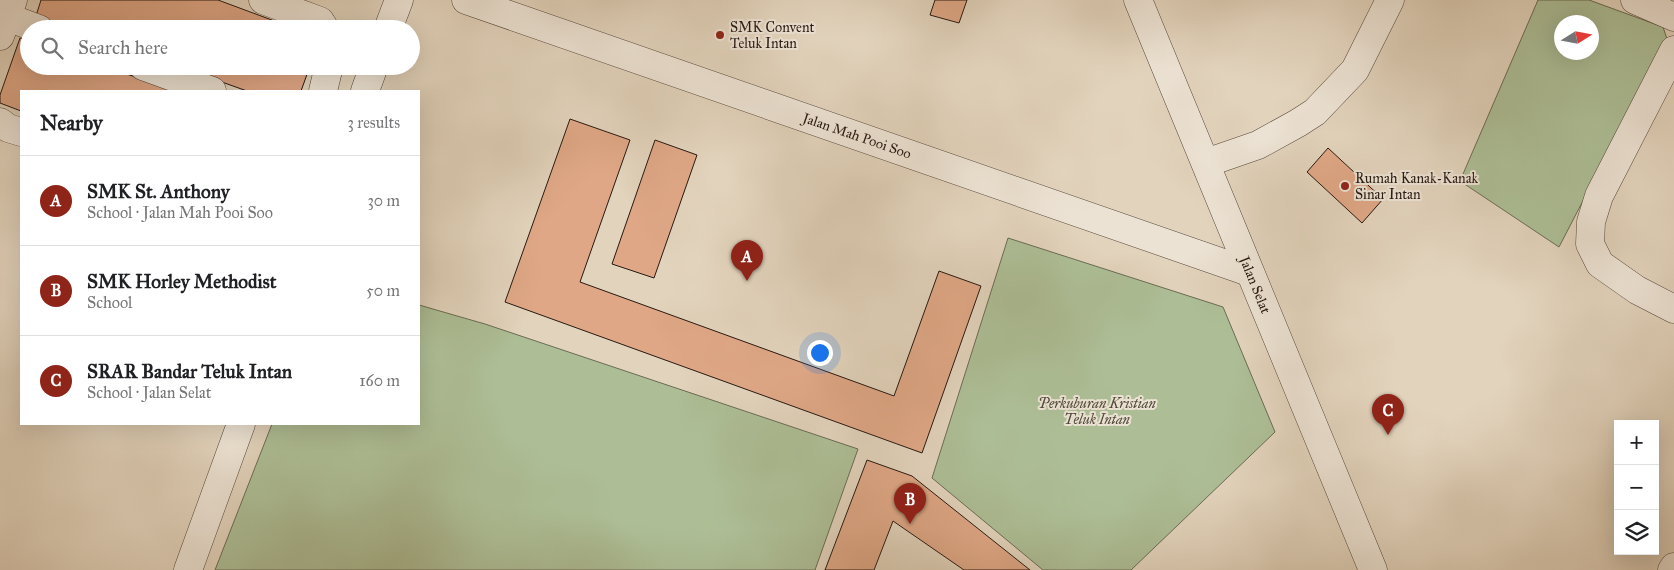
<!DOCTYPE html>
<html lang="en">
<head>
<meta charset="utf-8">
<style>
  :root { --surface:#fff; --page:#f2f2f2; --text:#202124; --muted:#757577; --line:#e0e0e0; --accent:#8f2418 }
  body { margin:0; font-family:"IM FELL Great Primer",serif; background:var(--page); color:var(--text) }
  .controls { position:absolute; right:15px; bottom:15px; display:grid; overflow:hidden; border-radius:0px; box-shadow:0 5px 20px #0002 }
  .controls button { width:45px; height:45px; display:grid; place-items:center; padding:0; border:0; border-bottom:1px solid var(--line); background:var(--surface); color:var(--text); font:25px sans-serif }
  .compass { position:absolute; left:1554px; top:15px; width:45px; height:45px; border-radius:50%; background:var(--surface); box-shadow:0 5px 20px #0002; rotate:79deg }
  .you { position:absolute; left:819px; top:352px; width:18px; height:18px; margin:-12px; border:4px solid #fff; border-radius:50%; background:#1a73e8; box-shadow:0 0 0 8px #1a73e833 }
  .badge { display:grid; place-items:center; width:32px; height:32px; border-radius:50%; background:var(--accent); color:#fff; font-size:16px; font-weight:700 }
  .pin { position:absolute; translate:-50% -41px; filter:drop-shadow(0 1px 2px #0008) }
  .pin::after { content:''; position:absolute; top:26px; width:18px; height:15px; background:inherit; clip-path:polygon(0 0,100% 0,50% 100%) }
  .list { margin:0; padding:0; list-style:none }
  h2 { display:flex; justify-content:space-between; align-items:center; height:65px; margin:0; padding:0 20px; font-size:21px }
  h2 small { font-size:16px; font-weight:400; color:var(--muted) }
  .list li { display:grid; grid-template-columns:32px 1fr auto; gap:15px; align-items:center; box-sizing:border-box; height:90px; padding:0 20px; border-top:1px solid var(--line) }
  .list b { display:block; font-size:19px; white-space:nowrap }
  .list p { margin:0; font-size:16px; white-space:nowrap; color:var(--muted) }
  .list em { font-size:16px; font-style:normal; color:var(--muted) }
  .icon { flex:none; width:28px; height:28px; fill:none; stroke:currentColor; stroke-width:2; stroke-linecap:round; stroke-linejoin:round }
  .map { position:relative; flex:none; width:1674px; height:570px; overflow:hidden }
  .search { position:absolute; background:var(--surface); box-shadow:0 5px 20px #0002; left:20px; top:20px; width:400px; height:55px; display:flex; align-items:center; gap:12px; box-sizing:border-box; padding:0 18px; border-radius:28px; color:var(--muted); font-size:19px }
  .panel { position:absolute; background:var(--surface); box-shadow:0 5px 20px #0002; left:20px; top:90px; width:400px; height:335px; border-radius:0px }
  .map>svg:first-child { display:block }
  .green { fill:#adbe96; stroke:#6a6b54; fill-rule:evenodd }
  .building { fill:#dfa786; stroke:#271812 }
  .lines { fill:none; stroke-linecap:round; stroke-linejoin:round }
  .minor-casing { stroke:#56473c; stroke-width:29 }
  .minor { stroke:#ece2d3; stroke-width:28 }
  .poi-dot { fill:#8f2418; stroke:#ece2d3; stroke-width:2 }
  .labels { text-anchor:middle; dominant-baseline:central; stroke-width:4; stroke-linejoin:round; paint-order:stroke }
  .poi-label { font-size:14px; fill:#271812; stroke:#ece2d3; text-anchor:start }
  .street-label { font-size:14px; fill:#271812; stroke:#ece2d3 }
  .park-label { font-size:14px; font-style:italic; fill:#4f4a3a; stroke:#ece2d3 }
</style>
</head>
<body>
<div class="map">
<svg width="1674" height="570" viewBox="0 0 1674 570">
  <rect width="100%" height="100%" fill="#e2d3bc"/>
  <filter id="stains"><feTurbulence type="fractalNoise" baseFrequency=".004" numOctaves="4"/><feColorMatrix values="0 0 0 0 .2 0 0 0 0 .09 0 0 0 0 .02 0 0 0 .5 -.17"/></filter>
  <radialGradient id="worn" r=".72"><stop offset=".6" stop-color="#630" stop-opacity="0"/><stop offset="1" stop-color="#630" stop-opacity=".3"/></radialGradient>
  <g class="green">
    <path d="M1538 0H1589L1663 27 1667 39 1559 247 1460 181ZM1562 22H1592V52H1562Z"/>
    <polygon points="1008,238 1223,307 1275,432 1131,570 1043,570 932,478"/>
    <polygon points="419,305 485,324 858,449 815,570 215,570 272,424 419,424"/>
  </g>
  <g class="building">
    <polygon points="41,0 218,0 296,29 71,29 36,16"/>
    <polygon points="935,0 967,0 959,23 930,15"/>
    <polygon points="20,38 29,41 29,66 103,66 177,91 21,91 21,111 0,103 0,95"/>
    <polygon points="177,66 310,66 301,91 247,91"/>
    <polygon points="570,119 630,140 580,282 894,396 939,271 981,286 922,453 505,302"/>
    <polygon points="655,140 697,155 654,278 612,264"/>
    <polygon points="1328,148 1383,199 1362,223 1307,172"/>
    <polygon points="867,460 912,476 1030,570 964,570 893,521 874,570 825,570"/>
  </g>
  <g class="lines">
    <g class="minor-casing">
      <g id="minor">
        <polyline points="263,0 320,21 325,29"/>
        <polyline points="466,0 1249,272"/>
        <polyline points="1138,0 1373,570"/>
        <polyline points="1635,0 1674,17"/>
        <polyline points="7,17 39,29"/>
        <polyline points="388,29 399,0"/>
        <polyline points="0,36 13,0"/>
        <polyline points="1674,50 1599,196 1591,222 1590,244 1600,264 1637,290 1674,309"/>
        <polyline points="143,66 212,91"/>
        <polyline points="323,91 329,66"/>
        <polyline points="365,91 374,66"/>
        <polyline points="0,122 8,128 21,132"/>
        <polyline points="1206,163 1258,145 1298,123 1315,112 1355,70 1390,0"/>
        <polyline points="188,570 241,424"/>
        <polyline points="1672,570 1674,567"/>
      </g>
    </g>
    <use href="#minor" class="minor"/>
  </g>
  <g class="poi-dot">
    <circle cx="720" cy="35" r="5"/>
    <circle cx="1345" cy="186" r="5"/>
  </g>
  <g class="labels">
    <g class="poi-label">
      <text x="730" y="27">SMK Convent<tspan x="730" dy="16">Teluk Intan</tspan></text>
      <text x="1355" y="178">Rumah Kanak-Kanak<tspan x="1355" dy="16">Sinar Intan</tspan></text>
    </g>
    <g class="street-label">
      <text transform="translate(857 136) rotate(19)">Jalan Mah Pooi Soo</text>
      <text transform="translate(1255 285) rotate(68)">Jalan Selat</text>
    </g>
    <g class="park-label">
      <text x="1097" y="403">Perkuburan Kristian<tspan x="1097" dy="16">Teluk Intan</tspan></text>
    </g>
  </g>
  <rect width="100%" height="100%" filter="url(#stains)"/>
  <rect width="100%" height="100%" fill="url(#worn)"/>
</svg>
<div class="controls">
<button>+</button>
<button>−</button>
<button><svg class="icon" aria-label="layers" viewBox="0 0 24 24"><path d="M12 4l9 5-9 5-9-5zM3 14l9 5 9-5"/></svg></button>
</div>
<svg class="compass" viewBox="-18 -18 36 36"><path d="M0-13l5 13h-10z" fill="#e53935"/><path d="M0 13l5-13h-10z" fill="#757577"/></svg>
<div class="you"></div>
<div class="pin badge" style="left:747px;top:281px">A</div>
<div class="pin badge" style="left:910px;top:524px">B</div>
<div class="pin badge" style="left:1388px;top:435px">C</div>
<div class="search"><svg class="icon" aria-label="search" viewBox="0 0 24 24"><circle cx="10" cy="10" r="6"/><path d="M15 15l6 6"/></svg>Search here</div>
<section class="panel">
<h2>Nearby<small>3 results</small></h2>
<ul class="list">
<li><span class="badge">A</span><div><b>SMK St. Anthony</b><p>School · Jalan Mah Pooi Soo</p></div><em>30 m</em></li>
<li><span class="badge">B</span><div><b>SMK Horley Methodist</b><p>School</p></div><em>50 m</em></li>
<li><span class="badge">C</span><div><b>SRAR Bandar Teluk Intan</b><p>School · Jalan Selat</p></div><em>160 m</em></li>
</ul>
</section>
</div>
</body>
</html>
